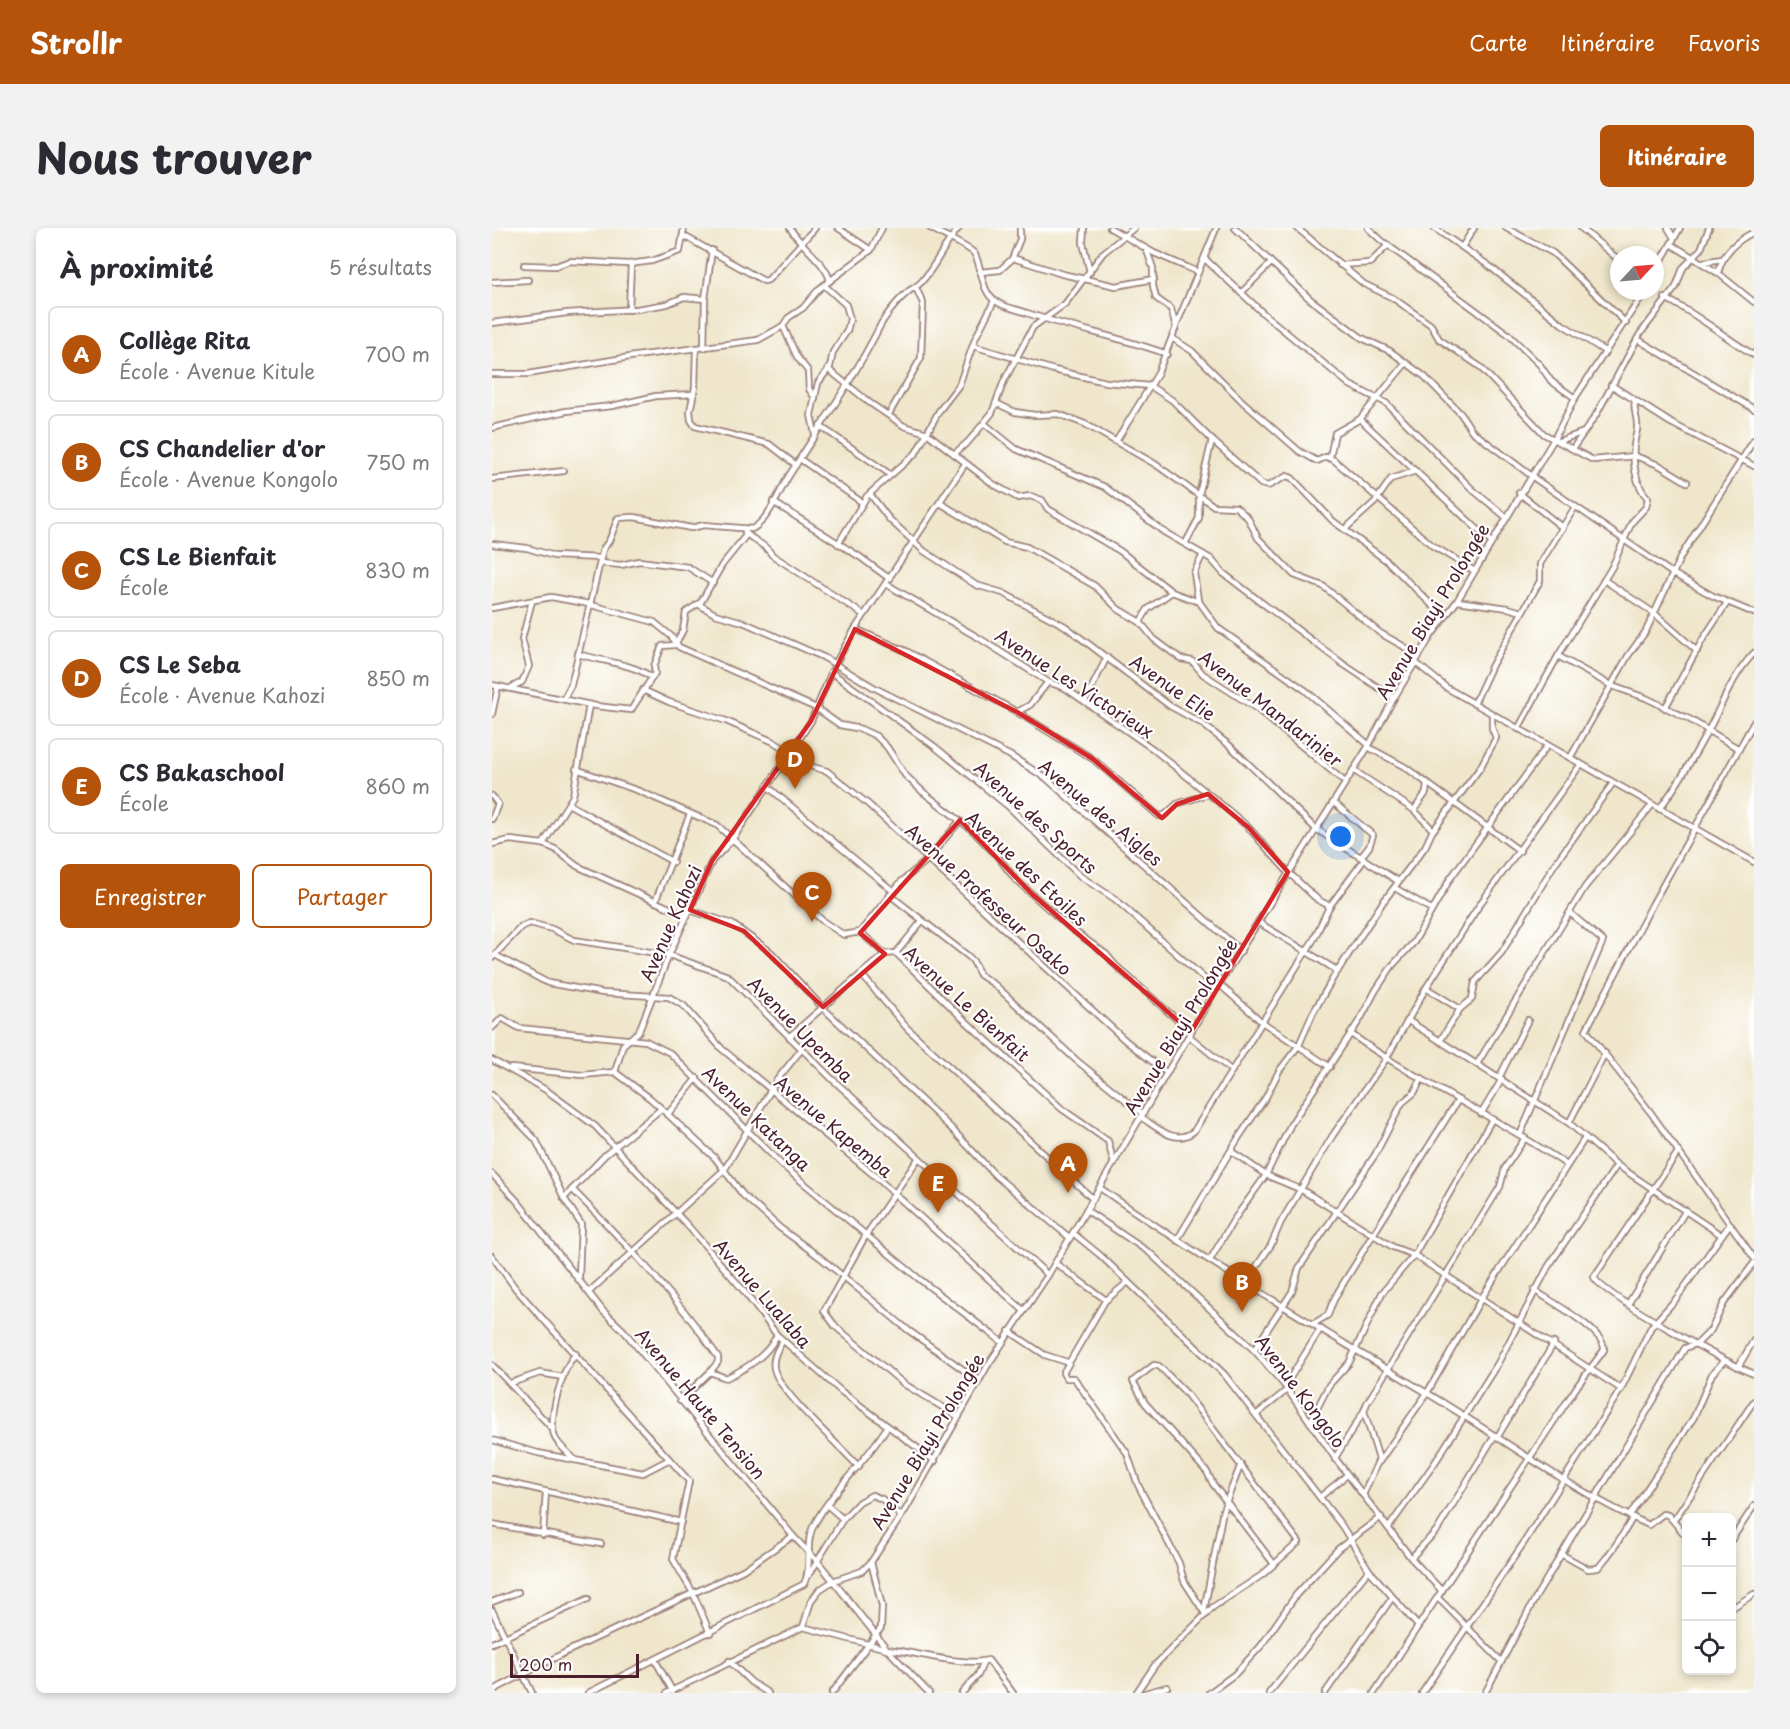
<!DOCTYPE html>
<html lang="fr">
<head>
<meta charset="utf-8">
<style>
  :root { --surface:#fff; --page:#f2f2f3; --text:#2b2b33; --muted:#7c7c81; --line:#e1e1e2; --accent:#b45309 }
  body { margin:0; font-family:"Playpen Sans",sans-serif; background:var(--page); color:var(--text) }
  .controls { position:absolute; right:18px; bottom:18px; display:grid; overflow:hidden; border-radius:9px; box-shadow:0 3px 9px #0003 }
  .controls button { width:54px; height:54px; display:grid; place-items:center; padding:0; border:0; border-bottom:2px solid var(--line); background:var(--surface); color:var(--text); font:30px sans-serif }
  .compass { position:absolute; left:1118px; top:18px; width:54px; height:54px; border-radius:50%; background:var(--surface); box-shadow:0 3px 9px #0003; rotate:64deg }
  .scale { position:absolute; left:18px; bottom:15px; width:129px; box-sizing:border-box; padding-left:6px; border:3px solid #4a1f2b; border-top:0; font-size:16px; line-height:21px; white-space:nowrap; color:#4a1f2b; -webkit-text-stroke:4px #fff; paint-order:stroke }
  .you { position:absolute; left:849px; top:609px; width:21px; height:21px; margin:-15px; border:4px solid #fff; border-radius:50%; background:#1a73e8; box-shadow:0 0 0 9px #1a73e833 }
  .badge { display:grid; place-items:center; width:39px; height:39px; border-radius:50%; background:var(--accent); color:#fff; font-size:20px; font-weight:700 }
  .pin { position:absolute; translate:-50% -50px; filter:drop-shadow(0 2px 3px #0008) }
  .pin::after { content:''; position:absolute; top:32px; width:21px; height:18px; background:inherit; clip-path:polygon(0 0,100% 0,50% 100%) }
  .list { margin:0; padding:0; list-style:none }
  h2 { display:flex; justify-content:space-between; align-items:center; height:78px; margin:0; padding:0 24px; font-size:26px }
  h2 small { font-size:20px; font-weight:400; color:var(--muted) }
  .list li { display:grid; grid-template-columns:39px 1fr auto; gap:18px; align-items:center; box-sizing:border-box; height:96px; margin:0 12px 12px; padding:0 12px; border:2px solid var(--line); border-radius:9px }
  .list b { display:block; font-size:22px; white-space:nowrap }
  .list p { margin:0; font-size:20px; white-space:nowrap; color:var(--muted) }
  .list em { font-size:20px; font-style:normal; color:var(--muted) }
  .actions { display:flex; gap:12px; padding:18px 24px }
  .actions a { flex:1; padding:14px 0; border:2px solid var(--accent); border-radius:9px; text-align:center; font-size:21px; color:var(--accent) }
  .actions .main { background:var(--accent); color:#fff }
  .icon { flex:none; width:33px; height:33px; fill:none; stroke:currentColor; stroke-width:2; stroke-linecap:round; stroke-linejoin:round }
  .map { position:relative; flex:none; width:1262px; height:1465px; overflow:hidden; border-radius:9px }
  header { display:flex; align-items:center; gap:36px; box-sizing:border-box; height:84px; padding:0 30px; background:var(--accent); color:#fff }
  header strong { font-size:28px }
  nav { display:flex; gap:33px; margin-inline-start:auto; font-size:21px }
  .intro { display:flex; align-items:center; justify-content:space-between; box-sizing:border-box; height:144px; padding:0 36px }
  h1 { margin:0; font-size:42px }
  .button { padding:15px 27px; border-radius:9px; background:var(--accent); color:#fff; font-size:21px; font-weight:700 }
  main { display:flex; gap:36px; padding:0 36px }
  aside { flex:1; background:var(--surface); border-radius:9px; box-shadow:0 3px 9px #0003 }
  .map>svg:first-child { display:block }
  .lines { fill:none; stroke-linecap:round; stroke-linejoin:round }
  .minor-casing { stroke:#9c827b; stroke-width:8 }
  .minor { stroke:#fff; stroke-width:4.5 }
  .marked { fill:none; stroke:#d62828; stroke-width:4.5; stroke-linejoin:round }
  .labels { text-anchor:middle; dominant-baseline:central; stroke-width:4.5; stroke-linejoin:round; paint-order:stroke }
  .street-label { font-size:18px; fill:#4a1f2b; stroke:#fff }
</style>
</head>
<body>
<header>
<strong>Strollr</strong>
<nav><a>Carte</a><a>Itinéraire</a><a>Favoris</a></nav>
</header>
<div class="intro"><h1>Nous trouver</h1><a class="button">Itinéraire</a></div>
<main>
<aside>
<h2>À proximité<small>5 résultats</small></h2>
<ul class="list">
<li><span class="badge">A</span><div><b>Collège Rita</b><p>École · Avenue Kitule</p></div><em>700 m</em></li>
<li><span class="badge">B</span><div><b>CS Chandelier d'or</b><p>École · Avenue Kongolo</p></div><em>750 m</em></li>
<li><span class="badge">C</span><div><b>CS Le Bienfait</b><p>École</p></div><em>830 m</em></li>
<li><span class="badge">D</span><div><b>CS Le Seba</b><p>École · Avenue Kahozi</p></div><em>850 m</em></li>
<li><span class="badge">E</span><div><b>CS Bakaschool</b><p>École</p></div><em>860 m</em></li>
</ul>
<div class="actions"><a class="main">Enregistrer</a><a>Partager</a></div>
</aside>
<div class="map">
<svg width="1262" height="1465" viewBox="0 0 1262 1465">
  <rect width="100%" height="100%" fill="#fff"/>
  <filter id="ink" filterUnits="userSpaceOnUse"><feTurbulence type="fractalNoise" baseFrequency=".0167" numOctaves="2"/><feDisplacementMap in="SourceGraphic" scale="12" xChannelSelector="R" yChannelSelector="G"/><feConvolveMatrix kernelMatrix="1 2 1 2 8 2 1 2 1" color-interpolation-filters="sRGB"/></filter>
  <filter id="wash" filterUnits="userSpaceOnUse"><feTurbulence type="fractalNoise" baseFrequency=".008" numOctaves="4" result="noise"/><feDisplacementMap in="SourceGraphic" scale="24" xChannelSelector="R" yChannelSelector="G"/><feGaussianBlur stdDeviation="1.35" result="paint"/><feColorMatrix in="noise" values="0 0 0 0 0 0 0 0 0 0 0 0 0 0 0 0 0 1.4 0 .05"/><feComposite in="paint" operator="in"/></filter>
  <g filter="url(#wash)">
    <rect width="100%" height="100%" fill="#efe6cb"/>
  </g>
  <g filter="url(#ink)">
    <g class="lines">
      <g class="minor-casing">
        <g id="minor">
          <path d="M298 0C308 18 334 34 338 53"/>
          <polyline points="346,0 379,22"/>
          <path d="M438 0C447 5 478 20 482 25 491 39 488 65 505 74 514 80 525 81 535 85 581 101 629 109 675 126"/>
          <polyline points="592,0 591,15 598,44"/>
          <polyline points="618,0 662,25 706,44"/>
          <polyline points="743,0 818,71 870,110 898,123 932,148 969,186 980,203 1045,252 1180,345 1221,368 1262,385"/>
          <polyline points="805,0 872,56 901,70 939,97 947,111 987,138 1052,206 1101,232 1143,228 1167,237 1195,254"/>
          <polyline points="876,0 890,13 1016,106 1048,137 1059,153 1083,170"/>
          <polyline points="942,0 996,37 1070,96 1114,124"/>
          <polyline points="1014,0 1061,25 1134,95"/>
          <polyline points="1089,0 1127,32"/>
          <polyline points="1176,0 1182,10"/>
          <polyline points="192,8 272,53 276,52 323,0"/>
          <polyline points="1179,16 1226,45 1262,74"/>
          <polyline points="970,19 982,0"/>
          <polyline points="520,31 528,11 528,0"/>
          <polyline points="713,31 772,86 858,157 894,175 981,262 1014,289"/>
          <polyline points="1211,34 1230,31"/>
          <polyline points="32,37 64,38 78,33 137,36 160,33 188,23 192,0"/>
          <polyline points="848,37 878,35 896,17"/>
          <polyline points="488,44 508,42 520,31 524,31 570,46 624,58 662,51"/>
          <polyline points="1163,44 1188,0"/>
          <path d="M1226 45C1231 24 1244 13 1262 4"/>
          <polyline points="0,54 36,52"/>
          <polyline points="749,65 779,35"/>
          <path d="M1173 70C1205 86 1232 109 1262 127"/>
          <polyline points="137,82 139,36"/>
          <polyline points="0,95 75,85 145,81 175,76 192,69 213,71"/>
          <polyline points="291,98 305,129 316,143 317,161 323,170"/>
          <polyline points="684,98 724,1"/>
          <polyline points="680,110 700,123 751,174 807,223 825,233 834,229 842,232 941,318 981,342"/>
          <polyline points="1145,111 1262,181"/>
          <polyline points="481,118 562,142 614,154 658,158 680,172 720,212 769,256 776,258 795,248 800,250 841,293 895,333 952,389"/>
          <polyline points="212,120 213,71 220,22"/>
          <polyline points="204,121 203,159 198,183 199,192 203,198 277,216 304,237"/>
          <polyline points="336,141 378,175 412,198 435,205 501,256 526,270 538,268 550,272 556,281 628,323 680,364 707,374"/>
          <polyline points="0,146 36,146 144,128 266,112 291,98 296,90 311,80 327,61 379,22 390,0"/>
          <polyline points="1119,157 1179,195 1262,238"/>
          <polyline points="506,176 523,184 543,187 566,186 593,196 663,236 722,278 744,279 756,290 766,310 802,347 831,358 888,405 911,418 919,424 924,435 955,460 1262,634"/>
          <polyline points="397,186 429,130 431,75 424,60"/>
          <polyline points="868,191 999,314"/>
          <polyline points="493,196 524,221 613,259 672,304 719,331 731,345 761,368 851,436 902,470"/>
          <polyline points="328,198 399,247"/>
          <polyline points="0,200 74,183 120,178 164,168 202,166"/>
          <polyline points="323,206 319,187 326,155 338,139 341,124 355,103 358,91 354,77 332,57"/>
          <polyline points="625,212 665,147 684,99 679,81 664,70 661,58 661,40 654,20"/>
          <polyline points="1067,213 1092,204"/>
          <polyline points="1081,220 1104,187 1148,106 1184,59 1191,40 1209,21 1217,0"/>
          <polyline points="462,226 477,213 500,185 512,153 541,99 573,76 611,25 642,0"/>
          <polyline points="838,229 843,205 868,191 914,135"/>
          <polyline points="308,231 371,275"/>
          <polyline points="473,236 363,401 343,436 319,493 240,612 220,633 177,727 147,803 131,817 123,844 159,871 223,930 251,967 288,1000 329,1030 416,1102 487,1153"/>
          <polyline points="0,251 72,243"/>
          <polyline points="1027,265 1071,300"/>
          <polyline points="378,266 397,291 432,323 484,357 511,365 573,398 678,478 709,495 737,517 824,601 906,653"/>
          <polyline points="281,274 368,329 398,351"/>
          <polyline points="448,275 513,314 535,319 603,358 626,381 648,394 662,411 689,431 700,433 711,446 765,481 853,554"/>
          <polyline points="853,301 883,274 899,251 924,243"/>
          <path d="M253 304C262 314 273 315 280 327L372 387"/>
          <polyline points="0,316 35,320 62,328 109,330"/>
          <polyline points="346,316 375,268 424,225 447,183 467,157 483,111 502,73"/>
          <polyline points="693,316 707,290 707,267 720,212"/>
          <polyline points="711,326 702,345 706,372 726,400 813,462 877,517"/>
          <polyline points="108,335 129,337 147,333 196,339 221,355"/>
          <polyline points="1112,352 1162,385 1205,423"/>
          <polyline points="394,356 487,410 556,454 573,460 661,521 724,572 756,599 796,644 826,672 838,678"/>
          <polyline points="965,373 1016,380 1030,384"/>
          <polyline points="206,376 223,386 251,394 331,429 383,460 517,527 554,550 749,723"/>
          <polyline points="0,380 59,369 92,375 162,394 179,408 187,419 324,480 348,497 369,501 384,508 395,519 413,547 431,564 480,602 507,630 523,651 578,700 614,726 623,737 699,804"/>
          <polyline points="648,394 656,381 680,364"/>
          <polyline points="363,401 414,423 525,484 601,531 667,588 673,587 685,576 716,566"/>
          <path d="M86 426C105 432 147 437 160 450"/>
          <polyline points="1066,428 1120,458 1154,470 1197,491 1247,521"/>
          <polyline points="339,444 442,518 517,579 588,648 623,671 724,761"/>
          <polyline points="0,457 104,478 139,482 163,445 162,438 170,418 183,417 191,402 194,384 209,374 230,337 255,306"/>
          <polyline points="20,459 30,454 37,438 30,411 40,373"/>
          <polyline points="151,462 177,474 234,493 282,514 321,539 335,543 376,576 634,813 675,845"/>
          <path d="M72 470 79 457 111 321 117 313 126 290 142 289 199 300 212 297 260 301C278 291 287 263 298 246 329 197 362 150 388 98 393 88 408 70 417 63 422 59 427 58 431 52 445 36 452 16 467 0"/>
          <polyline points="593,473 615,429"/>
          <polyline points="982,476 1000,437 1048,353 1048,336 1083,279"/>
          <polyline points="1173,480 1211,411 1235,375"/>
          <polyline points="525,484 538,477 556,454"/>
          <polyline points="0,486 6,458"/>
          <polyline points="1262,494 1161,675 1094,802 1159,885 1262,1030"/>
          <path d="M1026 501 1066 428 1120 339 1140 294 1154 279 1156 270C1143 258 1139 229 1143 211 1144 205 1146 202 1145 196 1145 187 1141 183 1143 173"/>
          <polyline points="876,519 913,539 1028,623"/>
          <polyline points="1078,530 1136,428 1154,403 1189,328 1262,212"/>
          <polyline points="84,541 147,563 225,597 332,694 352,707 368,704 393,726 404,725 467,787 570,881 616,913 622,936"/>
          <polyline points="861,542 922,582 941,602"/>
          <polyline points="275,558 401,663"/>
          <polyline points="0,568 6,576 0,591"/>
          <polyline points="841,574 881,607 877,619 869,629"/>
          <polyline points="78,577 181,634"/>
          <path d="M1167 581C1186 557 1202 528 1217 501 1231 474 1241 447 1262 425"/>
          <polyline points="922,582 934,565 935,554"/>
          <polyline points="0,616 18,612 51,616 63,621 85,638 195,688"/>
          <polyline points="51,616 81,568 97,477"/>
          <polyline points="903,660 939,681"/>
          <polyline points="398,667 476,728 481,733 488,747 503,757 584,832 651,886"/>
          <polyline points="163,674 198,586"/>
          <polyline points="198,682 240,696 279,724 332,781 459,900 504,948 578,1010"/>
          <polyline points="766,694 846,743"/>
          <polyline points="368,704 409,654 434,633 467,594"/>
          <polyline points="404,725 430,693"/>
          <polyline points="393,726 369,746 415,800 601,971"/>
          <polyline points="3,727 56,755 111,765 177,769 192,778 230,821 384,949 531,1082"/>
          <polyline points="0,730 29,699 38,695 60,701 82,712 177,727 236,748 339,850 556,1047"/>
          <polyline points="727,756 770,794 838,839"/>
          <polyline points="934,760 988,676 1089,536"/>
          <polyline points="968,781 980,771 983,754 1010,724 1062,637 1121,555"/>
          <polyline points="915,792 1077,895 1125,937 1229,1007"/>
          <polyline points="0,800 10,790 27,800 154,813 178,825 290,937 426,1050 510,1114"/>
          <path d="M859 806C927 855 1005 889 1075 937"/>
          <polyline points="697,808 740,843"/>
          <polyline points="297,809 369,746"/>
          <polyline points="0,832 54,862 103,898 197,999 251,1062 285,1107 350,1164 443,1233"/>
          <polyline points="985,836 1093,659 1160,577"/>
          <polyline points="19,840 90,847 123,844"/>
          <polyline points="1007,850 1036,792"/>
          <polyline points="0,867 44,912 72,970 89,996 87,1050"/>
          <polyline points="989,886 1010,851"/>
          <polyline points="175,887 205,850"/>
          <path d="M649 889C666 900 683 918 702 903L822 711 837 679 872 632"/>
          <polyline points="1077,895 1113,825"/>
          <polyline points="1028,907 1111,713 1078,685"/>
          <polyline points="739,923 774,947 810,962 901,1019 922,1027 1129,1161 1159,1099 1184,1071 1238,996"/>
          <path d="M1186 924 1102 1049C1110 1067 1237 1136 1262 1146"/>
          <polyline points="426,931 374,1007 332,1083 344,1099 412,1156 467,1189"/>
          <path d="M0 946 26 974 111 1083 132 1103 301 1308 327 1335 395 1421C423 1424 473 1439 496 1432L521 1465"/>
          <path d="M608 960C713 1033 825 1099 935 1165 1009 1209 1079 1263 1157 1297L1171 1286 1176 1287 1194 1308"/>
          <path d="M80 961C132 1014 184 1067 226 1129V1134L218 1144"/>
          <polyline points="72,970 113,927 169,881"/>
          <polyline points="594,982 658,1025 762,1122 793,1158 843,1230 919,1330 950,1363"/>
          <polyline points="581,1005 608,1027 732,1146 850,1298 877,1342 926,1398"/>
          <polyline points="685,1012 747,909 774,869 787,843 807,817 821,785 841,750 891,674 933,619 940,604 988,540 1004,510 1000,500 1000,486"/>
          <polyline points="0,1028 24,1061 197,1253 181,1331 201,1365 218,1405"/>
          <polyline points="718,1032 741,993 774,947 799,896 869,790 884,762 900,738 922,714 958,651 1055,518"/>
          <polyline points="563,1035 614,1072"/>
          <polyline points="636,1054 613,1073 571,1145 574,1150 582,1150 635,1225 646,1257 687,1335 692,1353 714,1387"/>
          <polyline points="754,1054 779,1017 789,994 841,907 894,831 934,760 968,781 948,813"/>
          <polyline points="98,1063 233,941 284,853 309,822"/>
          <polyline points="1136,1076 1194,982"/>
          <path d="M821 1096 836 1087C843 1063 861 1043 872 1021L966 872"/>
          <polyline points="517,1103 553,1127 575,1134"/>
          <path d="M291 1113C285 1121 279 1133 283 1144 291 1167 348 1218 367 1239"/>
          <polyline points="762,1122 800,1064 807,1040 883,927 910,875 922,865 930,850"/>
          <polyline points="0,1137 61,1201"/>
          <polyline points="1246,1139 1262,1112"/>
          <polyline points="19,1155 48,1145 71,1149"/>
          <polyline points="793,1158 829,1100"/>
          <path d="M188 1173 218 1144 234 1150C255 1140 275 1128 285 1107"/>
          <polyline points="764,1187 795,1162"/>
          <polyline points="818,1194 837,1157 857,1135 890,1065 922,1027 999,893"/>
          <polyline points="1006,1208 1062,1115"/>
          <polyline points="0,1212 46,1225 151,1245 176,1232"/>
          <polyline points="843,1230 872,1183"/>
          <path d="M83 1232C77 1225 64 1216 62 1207 57 1187 70 1140 84 1126"/>
          <polyline points="887,1234 935,1165 989,1071 1093,910"/>
          <polyline points="0,1251 189,1294"/>
          <polyline points="871,1267 887,1231 872,1183 875,1175 1008,959 1013,940 1033,910"/>
          <polyline points="828,1269 855,1247"/>
          <polyline points="1138,1287 1202,1189 1220,1146 1232,1133"/>
          <polyline points="351,1291 367,1274 380,1267 390,1271 409,1288"/>
          <polyline points="1182,1292 1262,1173"/>
          <polyline points="0,1296 109,1316"/>
          <polyline points="897,1299 942,1236 1006,1135 1056,1039 1125,937"/>
          <polyline points="51,1307 54,1264"/>
          <polyline points="1240,1311 1262,1278"/>
          <path d="M1069 1326 1096 1341 1106 1340C1119 1325 1131 1307 1141 1289"/>
          <polyline points="919,1330 946,1301 1003,1207"/>
          <polyline points="317,1347 351,1291 335,1277"/>
          <polyline points="946,1370 1009,1433"/>
          <polyline points="0,1374 26,1364"/>
          <polyline points="1240,1380 1262,1366"/>
          <polyline points="0,1382 40,1465"/>
          <polyline points="712,1383 731,1282 749,1236"/>
          <polyline points="311,1399 319,1373 327,1362 341,1353 370,1343 379,1334 414,1281 496,1137 556,1047 724,761 876,519 902,470 939,408 965,373 1062,211 1083,170 1153,63"/>
          <polyline points="0,1415 96,1371"/>
          <polyline points="163,1432 181,1464"/>
          <polyline points="237,1433 259,1454 276,1465"/>
          <polyline points="0,1463 74,1424 251,1342 301,1308"/>
          <path d="M96 1465 312 1356C321 1338 312 1314 322 1297 341 1261 374 1234 395 1199"/>
          <polyline points="175,1465 311,1399 395,1421 437,1465"/>
          <polyline points="340,1465 389,1400 390,1378 379,1334"/>
          <polyline points="470,1465 486,1447 492,1433"/>
          <polyline points="644,1465 663,1437 721,1379 770,1347 807,1314 693,1164 667,1138 662,1137 641,1153 653,1175 715,1244 721,1256 782,1336"/>
          <polyline points="653,1465 675,1459"/>
          <polyline points="717,1465 743,1446 769,1418 804,1367 846,1321 889,1289"/>
          <polyline points="777,1465 877,1342"/>
          <polyline points="833,1465 900,1370"/>
          <path d="M882 1465 1086 1157 1112 1122C1114 1103 1058 1073 1042 1062"/>
          <polyline points="930,1465 1031,1316 1129,1161"/>
          <polyline points="993,1465 1045,1367 1193,1120 1206,1115 1219,1102 1232,1075 1262,1035"/>
        </g>
      </g>
      <use href="#minor" class="minor"/>
    </g>
  </g>
  <path class="marked" d="M363 401 525 484 601 531 670 590 685 576 716 566 756 599 796 644 699 804 540 666 468 592 368 705 393 726 331 779 252 703 198 682 220 633 319 493Z"/>
  <g class="labels">
    <g class="street-label">
      <text transform="translate(940 383) rotate(-59)">Avenue Biayi Prolongée</text>
      <text transform="translate(583 455) rotate(33)">Avenue Les Victorieux</text>
      <text transform="translate(681 459) rotate(35)">Avenue Elie</text>
      <text transform="translate(779 480) rotate(38)">Avenue Mandarinier</text>
      <text transform="translate(609 584) rotate(40)">Avenue des Aigles</text>
      <text transform="translate(544 589) rotate(42)">Avenue des Sports</text>
      <text transform="translate(535 640) rotate(43)">Avenue des Etoiles</text>
      <text transform="translate(497 671) rotate(42)">Avenue Professeur Osako</text>
      <text transform="translate(178 695) rotate(-66)">Avenue Kahozi</text>
      <text transform="translate(475 775) rotate(42)">Avenue Le Bienfait</text>
      <text transform="translate(688 798) rotate(-59)">Avenue Biayi Prolongée</text>
      <text transform="translate(309 801) rotate(45)">Avenue Upemba</text>
      <text transform="translate(265 890) rotate(44)">Avenue Katanga</text>
      <text transform="translate(342 898) rotate(40)">Avenue Kapemba</text>
      <text transform="translate(271 1065) rotate(49)">Avenue Lualaba</text>
      <text transform="translate(809 1163) rotate(53)">Avenue Kongolo</text>
      <text transform="translate(209 1175) rotate(50)">Avenue Haute Tension</text>
      <text transform="translate(435 1213) rotate(-59)">Avenue Biayi Prolongée</text>
    </g>
  </g>
</svg>
<div class="controls">
<button>+</button>
<button>−</button>
<button><svg class="icon" aria-label="locate" viewBox="0 0 24 24"><circle cx="12" cy="12" r="6"/><path d="M12 2v4M12 18v4M2 12h4M18 12h4"/></svg></button>
</div>
<svg class="compass" viewBox="-18 -18 36 36"><path d="M0-13l5 13h-10z" fill="#e53935"/><path d="M0 13l5-13h-10z" fill="#7c7c81"/></svg>
<div class="scale">200 m</div>
<div class="you"></div>
<div class="pin badge" style="left:576px;top:965px">A</div>
<div class="pin badge" style="left:750px;top:1084px">B</div>
<div class="pin badge" style="left:320px;top:694px">C</div>
<div class="pin badge" style="left:303px;top:561px">D</div>
<div class="pin badge" style="left:446px;top:985px">E</div>
</div>
</main>
</body>
</html>
